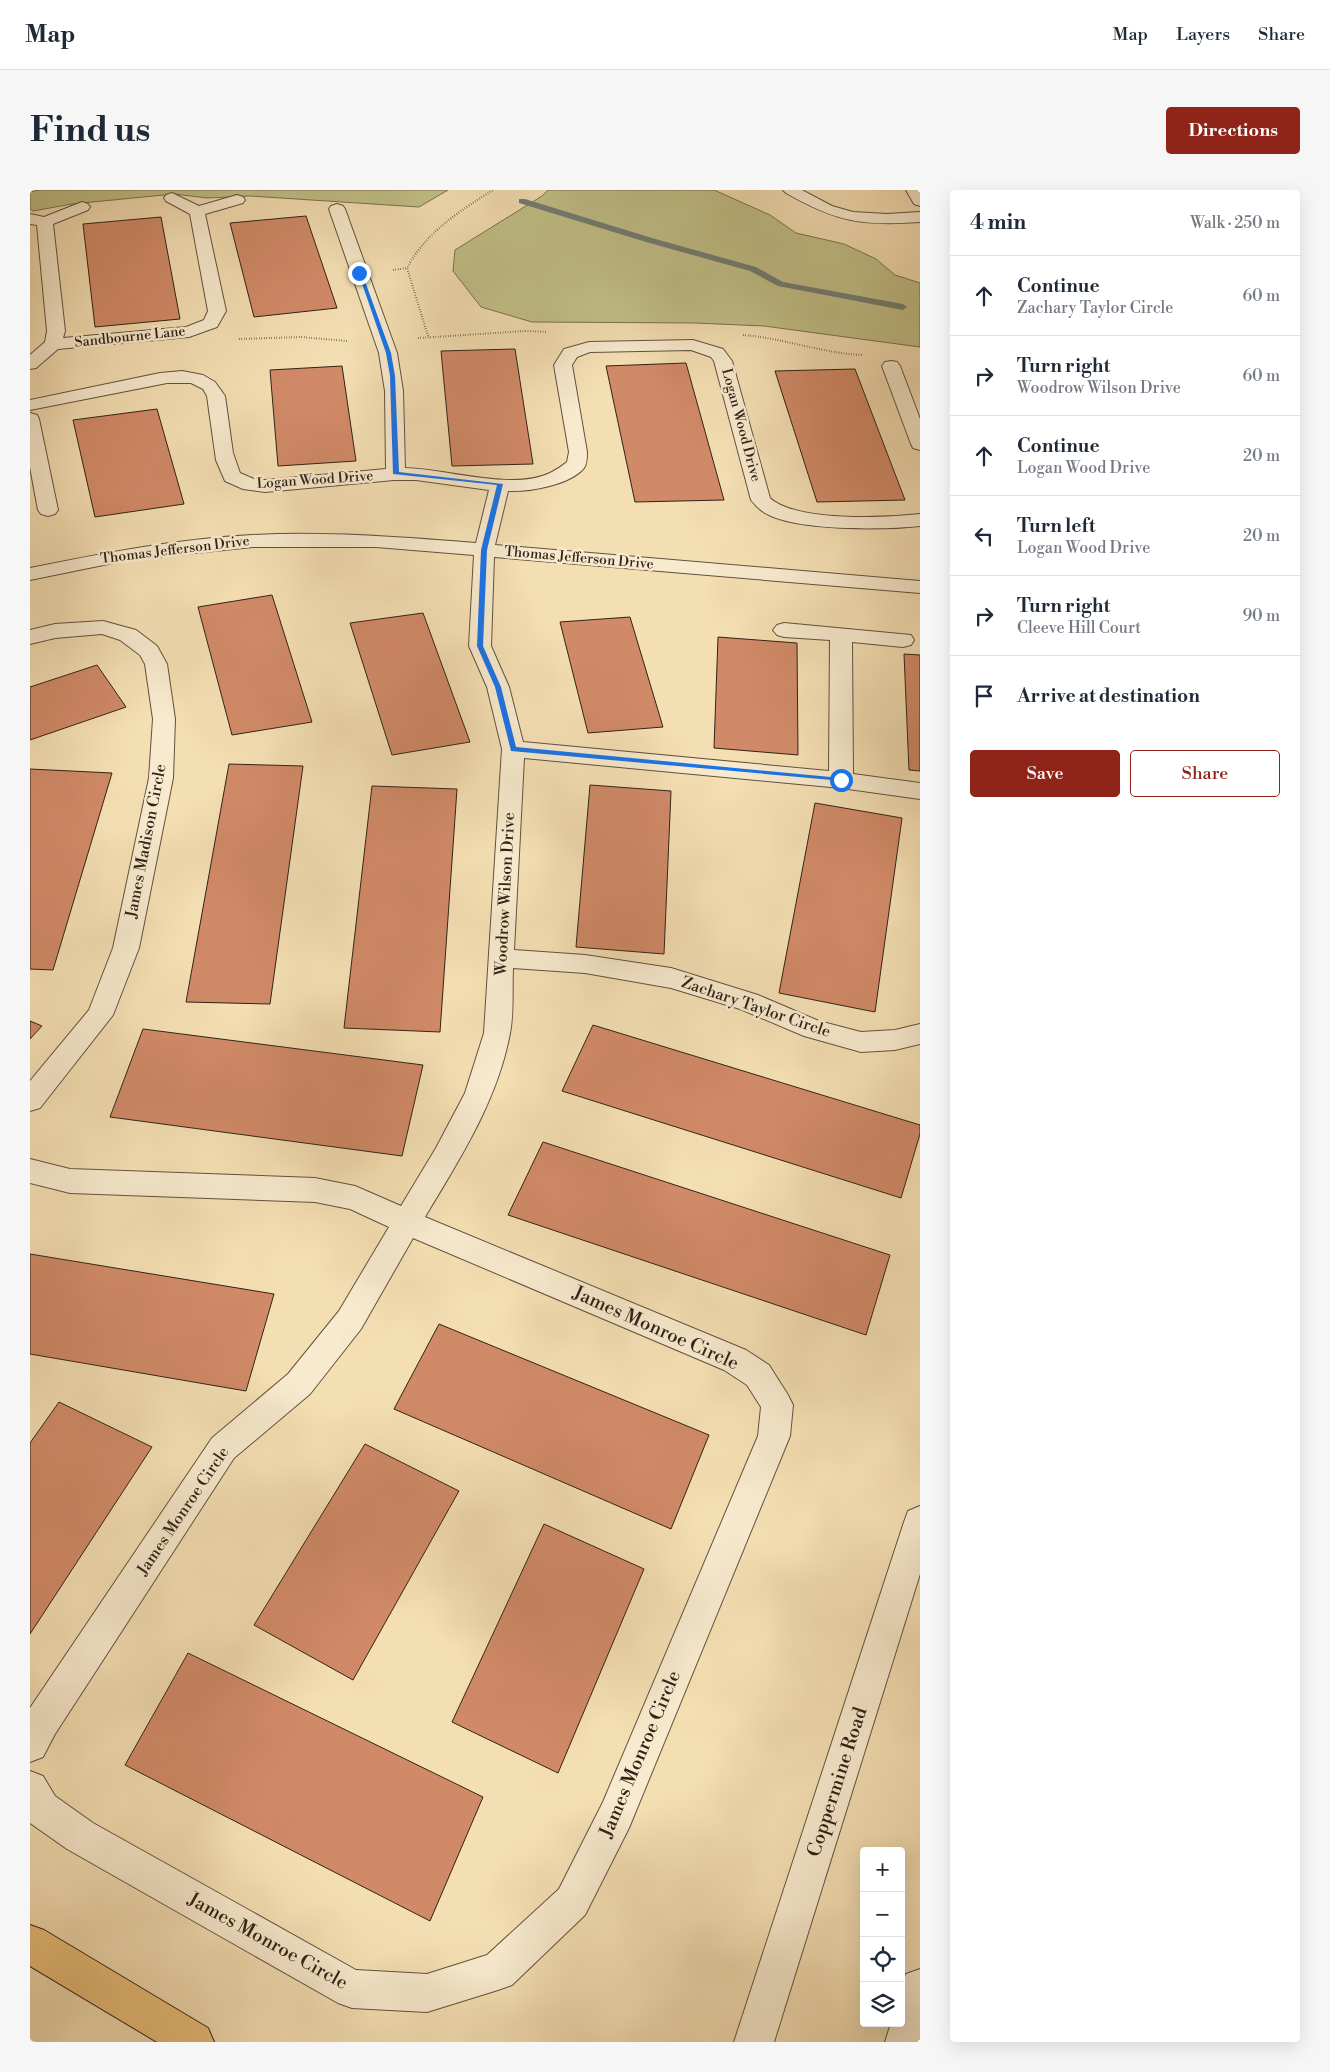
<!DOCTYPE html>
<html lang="en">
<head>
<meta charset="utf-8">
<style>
  :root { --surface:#fff; --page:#f6f6f7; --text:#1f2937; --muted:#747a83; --line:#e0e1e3; --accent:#8f2418 }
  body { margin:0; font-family:"Libre Bodoni",serif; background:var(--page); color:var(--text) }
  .controls { position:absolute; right:15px; bottom:15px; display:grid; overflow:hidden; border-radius:5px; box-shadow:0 5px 20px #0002 }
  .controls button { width:45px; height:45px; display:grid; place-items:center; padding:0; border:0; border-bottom:1px solid var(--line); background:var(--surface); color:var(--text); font:25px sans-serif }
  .stop { position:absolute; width:15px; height:15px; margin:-11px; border:4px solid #1a73e8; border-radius:50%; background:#fff }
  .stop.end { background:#1a73e8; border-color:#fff; box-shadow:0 1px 5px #0008 }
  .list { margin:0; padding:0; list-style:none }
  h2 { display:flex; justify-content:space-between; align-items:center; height:65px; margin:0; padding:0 20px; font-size:21px }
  h2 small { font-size:16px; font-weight:400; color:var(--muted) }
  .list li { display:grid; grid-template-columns:32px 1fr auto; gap:15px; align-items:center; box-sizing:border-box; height:80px; padding:0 20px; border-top:1px solid var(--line) }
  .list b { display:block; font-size:19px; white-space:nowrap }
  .list p { margin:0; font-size:16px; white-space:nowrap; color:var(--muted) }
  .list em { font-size:16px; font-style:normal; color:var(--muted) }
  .actions { display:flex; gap:10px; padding:15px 20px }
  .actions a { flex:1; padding:11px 0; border:1px solid var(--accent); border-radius:5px; text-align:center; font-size:18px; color:var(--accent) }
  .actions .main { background:var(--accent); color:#fff }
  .icon { flex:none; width:28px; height:28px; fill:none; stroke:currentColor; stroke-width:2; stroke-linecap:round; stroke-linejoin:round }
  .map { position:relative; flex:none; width:890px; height:1852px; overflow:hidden; border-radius:5px }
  header { display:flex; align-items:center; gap:30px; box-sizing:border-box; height:70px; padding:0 25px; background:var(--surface); border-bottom:1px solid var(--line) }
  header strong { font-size:24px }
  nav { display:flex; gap:28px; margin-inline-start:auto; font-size:18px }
  .intro { display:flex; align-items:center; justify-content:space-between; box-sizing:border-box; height:120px; padding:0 30px }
  h1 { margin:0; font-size:35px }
  .button { padding:12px 22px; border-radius:5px; background:var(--accent); color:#fff; font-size:18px; font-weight:700 }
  main { display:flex; gap:30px; padding:0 30px }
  aside { flex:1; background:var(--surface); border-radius:5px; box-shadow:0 5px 20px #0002 }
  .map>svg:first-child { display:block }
  .green { fill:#c2c088; stroke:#7a7150 }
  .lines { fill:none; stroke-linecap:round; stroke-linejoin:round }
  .stream { fill:#727e75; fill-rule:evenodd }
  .building { fill:#d18a68; stroke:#312218 }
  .minor-casing { stroke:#62513f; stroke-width:2 }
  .major-casing { stroke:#312218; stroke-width:2 }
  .path { stroke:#312218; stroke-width:2; stroke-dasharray:0.5 2; stroke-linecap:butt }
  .minor { fill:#f8eace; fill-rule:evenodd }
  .major { fill:#eac07a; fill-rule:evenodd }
  .route { fill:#1a73e8 }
  .labels { text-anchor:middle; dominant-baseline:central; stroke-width:5; stroke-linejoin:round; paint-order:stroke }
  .far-street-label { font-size:14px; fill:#312218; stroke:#f8eace }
  .street-label { font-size:16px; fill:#312218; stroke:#f8eace }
  .near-street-label { font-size:19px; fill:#312218; stroke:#f8eace }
</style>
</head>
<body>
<header>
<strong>Map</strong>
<nav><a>Map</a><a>Layers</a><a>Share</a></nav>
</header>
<div class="intro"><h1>Find us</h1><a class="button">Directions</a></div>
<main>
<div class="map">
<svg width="890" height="1852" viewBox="0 0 890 1852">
  <rect width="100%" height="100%" fill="#f4dfb3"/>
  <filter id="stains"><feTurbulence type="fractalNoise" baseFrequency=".004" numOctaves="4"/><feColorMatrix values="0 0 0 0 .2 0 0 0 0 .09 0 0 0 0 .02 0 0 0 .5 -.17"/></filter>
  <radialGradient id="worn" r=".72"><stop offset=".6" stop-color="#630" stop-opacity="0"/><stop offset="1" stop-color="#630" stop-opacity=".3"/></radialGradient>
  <g class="green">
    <polygon points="9,0 418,0 389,17 220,6 177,8 144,4 42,14 3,21 0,19 0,2"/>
    <polygon points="518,0 684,0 740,25 766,43 814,54 846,69 865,85 890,93 890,157 734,136 665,133 502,132 451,117 423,81 425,60 512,6"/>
  </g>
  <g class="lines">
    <polygon class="stream" points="489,9 495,9 622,48 726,77 753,92 873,114 877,117 873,120 748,96 720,81 616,52 489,13"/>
  </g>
  <g class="building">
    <polygon points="276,26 307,118 224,127 200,33"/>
    <polygon points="131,27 150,129 65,137 53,34"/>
    <polygon points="485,159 503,274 422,276 411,161"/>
    <polygon points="656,173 694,310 605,312 576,176"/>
    <polygon points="312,176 326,271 248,276 240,180"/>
    <polygon points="825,179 875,310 787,312 745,181"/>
    <polygon points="127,219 154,314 65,327 43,230"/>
    <polygon points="242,405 282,532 202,545 168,417"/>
    <polygon points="393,423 440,552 362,565 320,433"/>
    <polygon points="600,427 633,537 558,543 530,432"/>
    <polygon points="688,447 767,453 768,565 684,558"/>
    <polygon points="874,464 890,465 890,581 879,580"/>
    <polygon points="67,475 96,517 0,550 0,497"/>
    <polygon points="199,574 273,576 240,814 156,812"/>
    <polygon points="0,579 82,583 23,780 0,779"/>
    <polygon points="560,595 641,601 634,764 546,757"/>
    <polygon points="342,596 427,599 410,842 314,838"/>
    <polygon points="785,613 872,628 845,822 749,803"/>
    <polygon points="0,831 12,836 0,849"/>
    <polygon points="563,835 890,935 890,944 871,1008 532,901"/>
    <polygon points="113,839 393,875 372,966 80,927"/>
    <polygon points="513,952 860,1065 836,1145 478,1025"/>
    <polygon points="0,1064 244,1104 216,1201 0,1164"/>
    <polygon points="409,1134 679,1245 641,1339 364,1219"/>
    <polygon points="29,1212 122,1257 0,1444 0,1253"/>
    <polygon points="335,1254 429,1301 323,1490 224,1435"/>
    <polygon points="514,1334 614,1379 528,1583 422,1532"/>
    <polygon points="158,1463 453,1607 400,1731 95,1575"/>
  </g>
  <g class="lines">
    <g class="minor-casing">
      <g id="minor">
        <path d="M753 0H772L802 16 823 22 857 24 890 22V32C831 36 807 32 756 3Z"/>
        <polygon points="876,0 890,0 890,16 884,14"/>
        <polygon points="142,3 169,16 207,5 213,7 215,10 213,13 175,24 196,121 187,137 159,147 28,159 6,178 0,179 0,165 15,152 17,141 7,35 0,34 0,24 14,27 52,12 58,14 60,17 58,20 23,34 35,141 33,148 156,137 174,130 178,121 160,24 136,11 134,8 136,5"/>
        <path d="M307 14 313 16 315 19 367 163 373 201 375 278C417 279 483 301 520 283 526 280 532 276 537 272L539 262 524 175 534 159 559 152 663 150 693 159 702 171 740 308C766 332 855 328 890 324V336C855 340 764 341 735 323 730 320 725 315 721 310L684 171 681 167 661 160 560 162 547 167 542 175 557 262C557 267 557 274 554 278 540 295 499 302 478 301L465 355 890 391V403L464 367 461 456 479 497 493 552 799 581 800 450 754 447 747 445 743 440 747 435 754 433 881 445 884 450 881 455 873 457 822 452 823 584 890 593V609L811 598 494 568 484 760 555 765 641 778 728 805 789 831 831 842 865 840 890 834V854L865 860 831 862 774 846 710 819 641 798 555 783 483 778C482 799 484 823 480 843 468 910 429 970 395 1027L716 1160 739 1175 758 1205 763 1215 760 1246 599 1638 555 1725 482 1795 468 1800 397 1822 322 1818 308 1813 37 1659 0 1633V1581L13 1586 25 1606 63 1633 326 1780 397 1784 457 1765 529 1699 573 1612 728 1246 731 1217 717 1195 694 1180 383 1048 331 1139 280 1204 204 1268 25 1544 13 1567 0 1572V1518L182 1248 258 1184 309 1121 359 1037 320 1019 285 1012 40 1003 0 993V969L40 979 285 988 325 996 371 1016 406 958 435 903 454 843 472 559 457 497 439 456 444 365 346 357H223L98 370 0 390V378C74 363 146 349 222 345 296 341 371 347 446 353L459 300 386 290H364L235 302 213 299 195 291 186 270 177 206 173 199 161 193H137L0 220V210L130 183 152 181 173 185 185 192 195 206 203 263 210 283 224 289 235 290 356 279 355 201 349 163 299 19 301 16Z"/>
        <polygon points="861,171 867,172 870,176 890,229 890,260 883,258 881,254 852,176 855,172"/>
        <polygon points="0,223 7,225 9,229 28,320 25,324 18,326 11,324 8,320 0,277"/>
        <polygon points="73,431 106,440 127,456 137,474 145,529 143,588 109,758 83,825 10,918 0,921 0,891 59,820 83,758 119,588 123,529 115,474 110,465 90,450 72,444 25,448 0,454 0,440 25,434"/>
        <polygon points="890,1316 890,1384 744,1852 704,1852 874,1332 878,1321"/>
        <polygon points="890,1779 890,1852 855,1852 861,1833 871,1833 871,1796 876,1784"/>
      </g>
    </g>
    <g class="major-casing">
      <polygon id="major" points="0,1735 14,1740 178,1838 184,1852 127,1852 0,1776"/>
    </g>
    <g class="path">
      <polyline points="363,80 377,78"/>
      <path d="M713 145C753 148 791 163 832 165"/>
      <path d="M398 146 377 78C396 42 430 21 463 0"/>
      <polyline points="388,148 496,141 517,142"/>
      <polyline points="209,149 271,147 317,151"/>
    </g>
    <use href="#minor" class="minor"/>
    <use href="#major" class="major"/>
  </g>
  <polygon class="route" points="328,82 332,83 361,163 365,186 369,282 473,294 457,360 453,456 471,497 486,557 811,588 813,588 813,591 481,561 465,497 447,456 451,360 467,295 363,284 360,186 356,163"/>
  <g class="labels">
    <g class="far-street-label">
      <text transform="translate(100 147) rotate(-6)">Sandbourne Lane</text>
      <text transform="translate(711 235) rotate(75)">Logan Wood Drive</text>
      <text transform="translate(285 290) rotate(-4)">Logan Wood Drive</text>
      <text transform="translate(145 360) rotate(-7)">Thomas Jefferson Drive</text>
      <text transform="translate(549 368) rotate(5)">Thomas Jefferson Drive</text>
    </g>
    <g class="street-label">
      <text transform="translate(116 651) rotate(-79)">James Madison Circle</text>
      <text transform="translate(475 704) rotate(-87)">Woodrow Wilson Drive</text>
      <text transform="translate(726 817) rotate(19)">Zachary Taylor Circle</text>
      <text transform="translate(153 1321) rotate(-56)">James Monroe Circle</text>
    </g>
    <g class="near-street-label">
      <text transform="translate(626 1138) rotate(24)">James Monroe Circle</text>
      <text transform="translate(610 1564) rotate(-67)">James Monroe Circle</text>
      <text transform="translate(807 1592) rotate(-72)">Coppermine Road</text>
      <text transform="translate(238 1751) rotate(29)">James Monroe Circle</text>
    </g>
  </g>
  <rect width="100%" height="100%" filter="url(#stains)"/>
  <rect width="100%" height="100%" fill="url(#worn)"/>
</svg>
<div class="controls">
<button>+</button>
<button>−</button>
<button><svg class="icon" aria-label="locate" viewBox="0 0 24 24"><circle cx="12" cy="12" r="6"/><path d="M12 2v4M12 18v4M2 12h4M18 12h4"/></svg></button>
<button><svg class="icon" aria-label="layers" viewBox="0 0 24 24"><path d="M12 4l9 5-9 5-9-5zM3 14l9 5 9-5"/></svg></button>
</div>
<div class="stop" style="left:811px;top:590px"></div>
<div class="stop end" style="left:329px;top:83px"></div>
</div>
<aside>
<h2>4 min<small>Walk · 250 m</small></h2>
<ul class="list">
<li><svg class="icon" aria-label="ahead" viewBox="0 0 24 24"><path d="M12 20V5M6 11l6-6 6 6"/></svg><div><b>Continue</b><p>Zachary Taylor Circle</p></div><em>60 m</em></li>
<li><svg class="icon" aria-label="right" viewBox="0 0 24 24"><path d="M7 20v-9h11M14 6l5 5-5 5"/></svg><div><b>Turn right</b><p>Woodrow Wilson Drive</p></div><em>60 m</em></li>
<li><svg class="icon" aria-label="ahead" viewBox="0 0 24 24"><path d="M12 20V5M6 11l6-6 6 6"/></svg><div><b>Continue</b><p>Logan Wood Drive</p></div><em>20 m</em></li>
<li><svg class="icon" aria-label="left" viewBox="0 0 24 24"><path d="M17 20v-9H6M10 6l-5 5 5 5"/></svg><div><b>Turn left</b><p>Logan Wood Drive</p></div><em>20 m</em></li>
<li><svg class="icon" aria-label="right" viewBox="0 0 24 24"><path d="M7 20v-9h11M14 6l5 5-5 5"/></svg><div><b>Turn right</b><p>Cleeve Hill Court</p></div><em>90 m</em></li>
<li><svg class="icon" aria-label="arrive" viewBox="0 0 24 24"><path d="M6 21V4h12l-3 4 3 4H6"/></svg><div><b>Arrive at destination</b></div></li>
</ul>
<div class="actions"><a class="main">Save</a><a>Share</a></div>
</aside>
</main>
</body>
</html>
